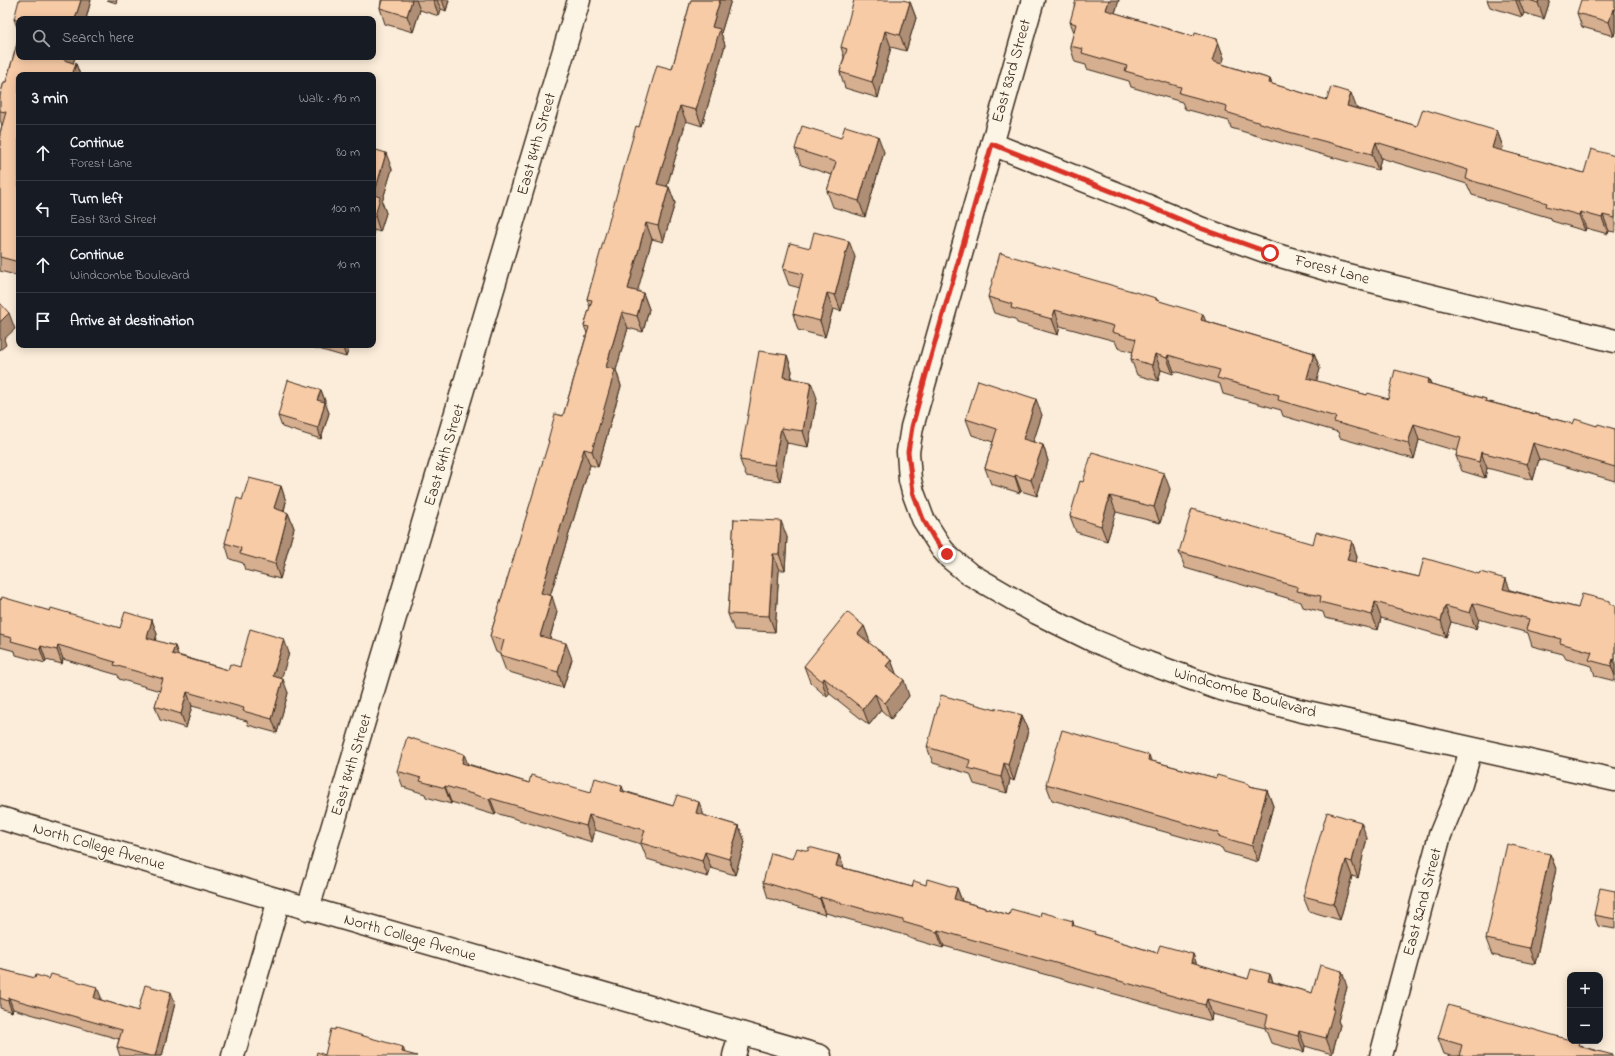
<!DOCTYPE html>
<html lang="en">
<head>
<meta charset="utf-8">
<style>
  :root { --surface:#171b24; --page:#242831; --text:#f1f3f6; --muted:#9ea1a6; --line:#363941 }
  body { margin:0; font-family:"Indie Flower",sans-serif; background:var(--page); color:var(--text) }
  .controls { position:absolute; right:12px; bottom:12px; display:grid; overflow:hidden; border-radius:8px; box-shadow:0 2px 10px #0003 }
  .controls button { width:36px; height:36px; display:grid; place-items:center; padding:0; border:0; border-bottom:1px solid var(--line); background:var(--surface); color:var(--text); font:20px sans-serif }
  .stop { position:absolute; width:12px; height:12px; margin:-9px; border:3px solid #d93025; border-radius:50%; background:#fff }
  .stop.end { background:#d93025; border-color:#fff; box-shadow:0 1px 4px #0008 }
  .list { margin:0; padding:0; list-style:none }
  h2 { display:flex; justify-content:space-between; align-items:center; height:52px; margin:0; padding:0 16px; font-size:17px }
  h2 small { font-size:13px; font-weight:400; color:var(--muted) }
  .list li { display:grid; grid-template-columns:26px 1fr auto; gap:12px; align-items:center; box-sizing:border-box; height:56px; padding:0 16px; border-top:1px solid var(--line) }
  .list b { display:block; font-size:15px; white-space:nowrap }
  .list p { margin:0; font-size:13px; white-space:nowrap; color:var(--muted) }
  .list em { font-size:13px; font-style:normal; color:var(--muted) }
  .icon { flex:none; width:22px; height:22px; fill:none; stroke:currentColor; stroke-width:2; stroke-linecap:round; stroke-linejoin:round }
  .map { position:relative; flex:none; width:1615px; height:1056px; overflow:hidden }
  .search { position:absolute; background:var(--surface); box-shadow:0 2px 10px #0003; left:16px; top:16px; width:360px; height:44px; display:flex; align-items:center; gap:10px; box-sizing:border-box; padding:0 14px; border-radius:8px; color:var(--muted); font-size:15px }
  .panel { position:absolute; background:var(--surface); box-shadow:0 2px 10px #0003; left:16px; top:72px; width:360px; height:276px; border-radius:8px }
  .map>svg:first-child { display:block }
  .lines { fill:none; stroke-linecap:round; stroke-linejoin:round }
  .street-casing { stroke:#3b2a1e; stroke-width:25 }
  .secondary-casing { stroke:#3b2a1e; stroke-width:25 }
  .street { stroke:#fcf5e5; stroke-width:22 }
  .secondary { stroke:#fcf5e5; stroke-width:22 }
  .wall { fill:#d5af90; stroke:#3b2a1e }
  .shaded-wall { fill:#ae8e75; stroke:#3b2a1e }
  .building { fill:#f8cba7; stroke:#3b2a1e }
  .route { stroke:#d93025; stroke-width:5 }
  .labels { text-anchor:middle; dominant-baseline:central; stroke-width:3; stroke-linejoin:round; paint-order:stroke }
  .street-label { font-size:16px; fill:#3b2a1e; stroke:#fcf5e5 }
</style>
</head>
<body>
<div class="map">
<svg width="1615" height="1056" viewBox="0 0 1615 1056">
  <rect width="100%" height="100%" fill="#fbedd9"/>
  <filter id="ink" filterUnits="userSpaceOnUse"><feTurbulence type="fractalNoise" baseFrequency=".025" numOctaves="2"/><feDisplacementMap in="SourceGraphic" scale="8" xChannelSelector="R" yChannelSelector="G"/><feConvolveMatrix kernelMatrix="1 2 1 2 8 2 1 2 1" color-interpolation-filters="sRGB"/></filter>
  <g filter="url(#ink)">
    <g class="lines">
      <g class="street-casing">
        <g id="street">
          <polyline points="1033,0 912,427 908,452 910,480 913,492 923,519 942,549 950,558 968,573 1037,613 1092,640 1148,663 1217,688 1298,710 1615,780"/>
          <polyline points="992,144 1146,205 1200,228 1270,253 1339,273 1615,341"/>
          <polyline points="308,909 579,0"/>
          <polyline points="233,1056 279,900"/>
          <polyline points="734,1056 740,1033"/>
          <polyline points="1381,1056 1440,835 1461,784 1471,749"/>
        </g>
      </g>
      <g class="secondary-casing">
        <polyline id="secondary" points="0,818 279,900 820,1056"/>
      </g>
      <use href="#street" class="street"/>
      <use href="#secondary" class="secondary"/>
    </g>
    <g class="wall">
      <polygon points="91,0 86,19 19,19 19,33 14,19"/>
      <polygon points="107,0 117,0 116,3"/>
      <polygon points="381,0 449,0 446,11 441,9 439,16 420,10 413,32 385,24 380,8 381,2"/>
      <polygon points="691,0 731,0 721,33 725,45 702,126 686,121 667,186 669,187 675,203 663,242 652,239 637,291 643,293 649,309 643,332 628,328 616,370 621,386 598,467 590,465 550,596 557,612 550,638 572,659 563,688 506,671 500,655 500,654 496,652 490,636 549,443 548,440 563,416 587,333 584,326 590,307 587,299 639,127 672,69"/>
      <polygon points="1119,0 1115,13 1194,37 1217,39 1224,58 1222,64 1270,79 1272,84 1417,126 1497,131 1503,147 1502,151 1584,173 1615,156 1615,232 1609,231 1608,234 1586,228 1585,231 1552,221 1551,218 1472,195 1467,184 1381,158 1378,170 1295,147 1231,128 1229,121 1185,109 1182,102 1131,87 1129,81 1087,69 1086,65 1075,62 1070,46 1074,32 1070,22"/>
      <polygon points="1487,0 1550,0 1544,19 1524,13 1522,17 1490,7"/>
      <polygon points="1615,0 1615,32 1614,36 1582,27 1577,13"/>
      <polygon points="910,2 916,18 906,51 891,47 878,98 845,88 840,72 844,57 841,47"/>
      <polygon points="19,37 19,57 75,57 73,63 76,64 80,75 19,75 19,276 0,271 0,133 2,125 0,120 0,96 4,82 6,82"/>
      <polygon points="841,138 884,152 865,217 833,207 827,191 832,175 801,165 795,149"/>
      <polygon points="373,149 392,169 382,202 386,213 380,232 374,230 373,234"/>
      <polygon points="810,248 855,257 841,311 833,309 825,337 798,330 793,314 800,288 789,285 783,269"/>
      <polygon points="988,297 1156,298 1157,300 1205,321 1314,353 1320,369 1316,381 1367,395 1388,399 1429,379 1431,384 1486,399 1486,401 1573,424 1597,426 1615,429 1615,481 1539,459 1533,480 1487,468 1485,478 1462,471 1456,456 1457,451 1419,440 1414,459 1340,438 1338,432 1283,416 1281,410 1223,394 1220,384 1174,371 1173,374 1161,370 1158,381 1137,375 1131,359 1133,352 1118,348 1115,341 1060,326 1058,335 1017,323 1015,319 994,313"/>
      <polygon points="305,345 350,345 346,357"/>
      <polygon points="787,355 792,371 791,379 817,398 808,447 787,443 780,481 746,476 740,460"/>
      <polygon points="321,390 325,401 324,402 329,413 321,439 282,427 278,416"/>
      <polygon points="1042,415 1033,442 1043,445 1048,461 1037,496 1021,491 1020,493 991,484 985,468 993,442 972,435 966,419"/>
      <polygon points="1083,482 1170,489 1160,523 1116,512 1107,541 1076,532 1070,516"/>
      <polygon points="281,486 286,502 284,511 288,513 294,528 280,579 245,570 243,563 230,559 225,543 242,500"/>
      <polygon points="734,519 787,537 785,570 779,570 775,632 734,630 728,614"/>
      <polygon points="1352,541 1357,557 1356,562 1419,577 1510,590 1578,608 1610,601 1611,605 1615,606 1615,681 1595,676 1592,666 1566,659 1563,654 1532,646 1528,633 1479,619 1476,629 1451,622 1446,637 1381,618 1378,630 1325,618 1323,612 1303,607 1301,602 1185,568 1179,552 1313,544"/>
      <polygon points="0,599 120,628 152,620 157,634 155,641 175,646 178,655 228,670 289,653 281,678 288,693 277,733 248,725 247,721 192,706 186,728 160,720 155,706 160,691 119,679 118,675 63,659 62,664 46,660 45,663 16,655 15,651 0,647"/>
      <polygon points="864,626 870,642 869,643 891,660 896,674 909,696 891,719 881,710 869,725 830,694 827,697 810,682 804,666"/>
      <polygon points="996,710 1022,715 1028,731 1014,781 1010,779 1007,793 974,784 970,774 933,763 927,747"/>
      <polygon points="1152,761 1216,778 1267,790 1273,806 1258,862 1224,852 1222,848 1052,800 1046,784"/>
      <polygon points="468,764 529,783 591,792 624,791 739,826 745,842 735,875 711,868 708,877 647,859 641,844 595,830 592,842 496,813 495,815 451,802 451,804 426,797 425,794 403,787 397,771"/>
      <polygon points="1367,838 1358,878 1352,876 1340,920 1309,911 1303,896"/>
      <polygon points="1550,854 1556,869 1535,964 1492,955 1486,939"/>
      <polygon points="839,855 844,868 912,887 926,885 957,888 962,901 1009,915 1073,921 1074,926 1097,935 1157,953 1193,954 1196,964 1248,979 1270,974 1273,982 1312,993 1347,987 1338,1021 1340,1025 1332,1054 1305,1046 1304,1052 1271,1043 1265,1028 1212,1014 1211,1021 944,946 943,948 909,938 908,936 826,913 825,915 768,898 763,882 793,859"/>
      <polygon points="1615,891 1615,929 1598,926 1594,915"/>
      <polygon points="0,969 101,997 101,1000 138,1011 175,1003 162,1056 120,1056 117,1047 119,1039 13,1009 12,1012 0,1008"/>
      <polygon points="1438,1038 1581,1046 1613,1056 1451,1056 1444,1054"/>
    </g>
    <g class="shaded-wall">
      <polygon points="81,0 91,0 86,19 75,19"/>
      <polygon points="412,0 416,0 420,10 413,32 407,16"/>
      <polygon points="433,0 437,0 441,9 439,16"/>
      <polygon points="442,0 449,0 446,11"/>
      <polygon points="720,0 731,0 721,33 725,45 702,126 696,110 712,27"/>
      <polygon points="1109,0 1119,0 1111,26 1106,10"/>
      <polygon points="1516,0 1519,0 1524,13 1522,17 1516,1"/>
      <polygon points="1539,0 1550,0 1544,19 1538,3"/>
      <polygon points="910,2 916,18 906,51 900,35"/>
      <polygon points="1613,9 1615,15 1615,32 1614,36 1609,22"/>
      <polygon points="885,31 891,47 878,98 872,82"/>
      <polygon points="1217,39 1224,58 1218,77 1212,61"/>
      <polygon points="64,57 75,57 70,75 64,60"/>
      <polygon points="76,64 80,75 72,75"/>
      <polygon points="1270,79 1276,95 1269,83"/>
      <polygon points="1351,93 1357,109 1347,106"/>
      <polygon points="680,106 686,121 663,200 657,184"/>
      <polygon points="1497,131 1503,147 1498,164 1492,148"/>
      <polygon points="878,136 884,152 865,217 859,201"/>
      <polygon points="1376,142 1381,158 1378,170 1372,154"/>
      <polygon points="386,153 392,169 382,202 386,213 380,232 375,216 374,195"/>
      <polygon points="669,187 675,203 663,242 658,226"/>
      <polygon points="1580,212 1586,228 1585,231 1579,215"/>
      <polygon points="1603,215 1609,231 1608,234 1602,218"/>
      <polygon points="646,223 652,239 634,304 628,289"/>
      <polygon points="849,241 855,257 841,311 835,295"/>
      <polygon points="643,293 649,309 643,332 637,316"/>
      <polygon points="827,293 833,309 825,337 820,321"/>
      <polygon points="1055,310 1060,326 1058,335 1052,319"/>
      <polygon points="622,312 628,328 616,370 621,386 598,467 592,451 606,367"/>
      <polygon points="9,313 15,329 4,339 6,345 0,350 0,322"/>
      <polygon points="1203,314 1209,330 1201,320"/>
      <polygon points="342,345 350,345 346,357"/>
      <polygon points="1314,353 1320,369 1313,394 1307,378"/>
      <polygon points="1155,354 1161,370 1158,381 1152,365"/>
      <polygon points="787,355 792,371 788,393 783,377"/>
      <polygon points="1168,355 1174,371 1173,374 1167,358"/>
      <polygon points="1429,379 1435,395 1427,383"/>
      <polygon points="811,382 817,398 808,447 803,431"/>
      <polygon points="321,390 325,401 321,411 317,400"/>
      <polygon points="1036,399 1042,415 1029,455 1023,439"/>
      <polygon points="325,402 329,413 321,439 318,428"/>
      <polygon points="1414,424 1419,440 1414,459 1408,443"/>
      <polygon points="781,428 787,443 780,481 774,465"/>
      <polygon points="1533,443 1539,459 1533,480 1527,464"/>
      <polygon points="1043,445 1048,461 1037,496 1031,480"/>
      <polygon points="584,449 590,465 546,609 541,593"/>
      <polygon points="1481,452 1487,468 1485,478 1479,462"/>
      <polygon points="1164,473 1170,489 1160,523 1154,507"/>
      <polygon points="1015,475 1021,491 1020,493 1015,477"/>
      <polygon points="281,486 286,502 280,524 274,508"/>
      <polygon points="1110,496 1116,512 1107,541 1101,526"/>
      <polygon points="288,513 294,528 280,579 275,564"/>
      <polygon points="781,521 787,537 785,570 779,554"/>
      <polygon points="1352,541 1357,557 1353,576 1347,560"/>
      <polygon points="773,554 779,570 775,632 769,616"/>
      <polygon points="1506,579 1512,595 1503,589"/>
      <polygon points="552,596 557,612 546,652 540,636"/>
      <polygon points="1375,602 1381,618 1378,630 1372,615"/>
      <polygon points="1473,603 1479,619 1476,629 1470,613"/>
      <polygon points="1445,606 1451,622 1446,637 1441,621"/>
      <polygon points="152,620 157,634 152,652 147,638"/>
      <polygon points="864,626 870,642 864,650 858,634"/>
      <polygon points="284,639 289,653 278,690 273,676"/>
      <polygon points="566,643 572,659 563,688 558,672"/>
      <polygon points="58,645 63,659 62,664 57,650"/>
      <polygon points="41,646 46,660 45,663 40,649"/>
      <polygon points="175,646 180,660 172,654"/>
      <polygon points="1613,659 1615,665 1615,676 1611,666"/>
      <polygon points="891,660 897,676 886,666"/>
      <polygon points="824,678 830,694 827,697 822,681"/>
      <polygon points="283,679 288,693 277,733 272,719"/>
      <polygon points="904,680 909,696 891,719 885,703"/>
      <polygon points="187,692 192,706 186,728 181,714"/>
      <polygon points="875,694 881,710 869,725 863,709"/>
      <polygon points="1022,715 1028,731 1014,781 1008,765"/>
      <polygon points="464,754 470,770 462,763"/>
      <polygon points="1149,755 1155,771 1148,760"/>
      <polygon points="1004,763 1010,779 1007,793 1001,777"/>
      <polygon points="445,786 451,802 451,804 445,788"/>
      <polygon points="622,786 628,802 621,791"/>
      <polygon points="1267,790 1273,806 1258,862 1252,846"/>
      <polygon points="490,798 496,813 495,815 489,799"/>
      <polygon points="699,802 705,818 696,813"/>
      <polygon points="589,815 595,830 592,842 586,826"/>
      <polygon points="1361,822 1367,838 1358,878 1352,862"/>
      <polygon points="739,826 745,842 735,875 729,859"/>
      <polygon points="705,852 711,868 708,877 702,861"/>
      <polygon points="1550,854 1556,869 1535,964 1529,948"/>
      <polygon points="839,855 845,871 836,866"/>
      <polygon points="1346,860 1352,876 1340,920 1334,904"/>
      <polygon points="957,888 963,904 954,899"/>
      <polygon points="820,897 826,913 825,915 820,899"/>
      <polygon points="938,930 944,946 943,948 937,932"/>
      <polygon points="1193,954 1199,970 1191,962"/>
      <polygon points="1342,971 1347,987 1338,1021 1340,1025 1332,1054 1326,1038 1332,1009"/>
      <polygon points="1270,974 1276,990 1268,981"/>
      <polygon points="97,987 101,997 98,1009 94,998"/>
      <polygon points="171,992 175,1003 162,1056 155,1056"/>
      <polygon points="9,998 13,1009 12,1012 8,1001"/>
      <polygon points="1207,999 1212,1014 1211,1021 1205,1005"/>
      <polygon points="1299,1031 1305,1046 1304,1052 1298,1036"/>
      <polygon points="403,1047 406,1056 402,1052"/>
    </g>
    <g class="building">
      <polygon points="19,0 81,0 75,19 19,19 19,21 14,19"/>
      <polygon points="382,0 412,0 407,16 380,8"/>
      <polygon points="691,0 720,0 712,27 720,29 696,110 680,106 657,184 669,187 658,226 646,223 628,289 643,293 637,316 622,312 606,367 615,370 592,451 584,449 541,593 552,596 540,636 566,643 558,672 500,655 504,640 490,636 549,441 548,440 555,414 563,416 589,327 584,326 592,300 587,299 636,126 639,127 657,65 672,69"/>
      <polygon points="854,0 903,0 910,2 900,35 885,31 872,82 840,72 847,49 841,47"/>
      <polygon points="1076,0 1109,0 1106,10 1194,37 1195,33 1217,39 1217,42 1218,42 1212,61 1270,79 1269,83 1327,100 1331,87 1351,93 1347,106 1417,126 1423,109 1497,131 1492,148 1584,173 1591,149 1615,156 1615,218 1603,215 1602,218 1580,212 1579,215 1546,206 1547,203 1466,179 1468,170 1376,142 1372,154 1289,132 1226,112 1227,106 1179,93 1181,87 1125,71 1127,66 1082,53 1083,49 1070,46 1076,24 1070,22"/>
      <polygon points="1529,0 1539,0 1538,3"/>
      <polygon points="1581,0 1615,0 1615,9 1613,9 1609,22 1577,13"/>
      <polygon points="19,37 19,57 64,57 64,60 76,64 72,75 19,75 19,262 0,257 0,133 6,112 0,111 0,96 4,82 6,82"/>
      <polygon points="802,126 841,138 845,126 878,136 859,201 827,191 836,162 795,149"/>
      <polygon points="373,149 386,153 374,195 380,197 375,216 373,216"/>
      <polygon points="814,232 849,241 835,295 827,293 820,321 793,314 803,274 783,269 790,243 810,248"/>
      <polygon points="1000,253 1156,298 1156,300 1203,314 1201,320 1314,353 1307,378 1367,395 1368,393 1388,399 1395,370 1429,379 1427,383 1486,399 1485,401 1573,424 1575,419 1597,426 1598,424 1615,429 1615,467 1533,443 1527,464 1481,452 1479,462 1456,456 1461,438 1414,424 1408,443 1334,422 1336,417 1278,400 1279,395 1217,378 1220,370 1168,355 1167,358 1155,354 1152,365 1131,359 1136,339 1112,332 1114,326 1055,310 1052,319 1011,308 1012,304 988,297"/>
      <polygon points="0,303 9,313 0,322"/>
      <polygon points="759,351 787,355 783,377 811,382 803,431 781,428 774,465 740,460"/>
      <polygon points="288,380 321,390 317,400 325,402 318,428 278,416"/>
      <polygon points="978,380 1036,399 1023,439 1043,445 1031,480 1015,475 1015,477 985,468 997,429 966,419"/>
      <polygon points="1092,452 1164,473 1154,507 1110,496 1101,526 1070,516 1080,481 1083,482"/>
      <polygon points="249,478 281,486 274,508 288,513 275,564 240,554 241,548 225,543 237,498 242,500"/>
      <polygon points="1192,509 1313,544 1316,532 1352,541 1347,560 1419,577 1424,558 1479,574 1480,572 1506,579 1503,589 1578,608 1582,594 1610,601 1610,604 1615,606 1615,660 1613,659 1611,666 1589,660 1592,652 1560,643 1561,639 1526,630 1529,619 1473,603 1470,613 1445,606 1441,621 1375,602 1372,615 1320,602 1321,596 1297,591 1298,587 1179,552"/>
      <polygon points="734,519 781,521 779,554 773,554 769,616 728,614"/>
      <polygon points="2,597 50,611 51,608 120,628 125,612 152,620 147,638 175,646 172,654 228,670 230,664 240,667 250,629 284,639 273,676 283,679 272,719 243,711 244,708 187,692 181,714 155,706 163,679 114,665 115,662 58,645 57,650 41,646 40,649 11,641 12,638 0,635 0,599 1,600"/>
      <polygon points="847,612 864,626 858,634 891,660 886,666 904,680 885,703 875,694 863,709 824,678 822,681 804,666"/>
      <polygon points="941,695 996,710 996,708 1022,715 1008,765 1004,763 1001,777 968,768 970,760 927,747"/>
      <polygon points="1062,730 1149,755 1148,760 1216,778 1217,775 1249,784 1249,786 1267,790 1252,846 1218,836 1219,833 1046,784"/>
      <polygon points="407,737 464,754 462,763 529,783 531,775 591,792 595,778 622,786 621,791 673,806 677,795 699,802 696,813 739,826 729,859 705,852 702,861 641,843 645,830 589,815 586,826 490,798 489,799 445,786 445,788 420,781 421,778 397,771"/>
      <polygon points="1327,812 1361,822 1352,862 1346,860 1334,904 1303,896"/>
      <polygon points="1507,844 1550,854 1529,948 1486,939"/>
      <polygon points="809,847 839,855 836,866 912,887 914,881 926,885 927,879 957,888 954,899 1009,915 1011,909 1040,917 1041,912 1073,921 1072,925 1095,932 1094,934 1157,953 1160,945 1193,954 1191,962 1248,979 1251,969 1270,974 1268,981 1312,993 1320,965 1342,971 1332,1009 1334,1009 1326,1038 1299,1031 1298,1036 1265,1027 1268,1015 1207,999 1205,1005 938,930 937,932 903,922 903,920 820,897 820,899 763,882 771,853 793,859 797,848 808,851"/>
      <polygon points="1600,888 1615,891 1615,919 1594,915"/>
      <polygon points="0,969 35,978 36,975 49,979 51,974 97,987 94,998 138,1011 145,985 171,992 155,1056 150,1056 117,1047 122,1030 9,998 8,1001 0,998"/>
      <polygon points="1448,1005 1570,1040 1570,1041 1574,1041 1579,1042 1578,1046 1613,1055 1612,1056 1459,1056 1462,1045 1438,1038"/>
      <polygon points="335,1028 403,1047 402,1052 417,1056 316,1056 317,1052 325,1055 331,1029 335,1030"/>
    </g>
  </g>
  <g class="lines" filter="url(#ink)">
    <polyline class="route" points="947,554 935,540 923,519 913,492 908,452 912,427 928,367 992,144 1146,205 1200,228 1270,253"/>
  </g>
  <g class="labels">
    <g class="street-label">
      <text transform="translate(1012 71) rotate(-74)">East 83rd Street</text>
      <text transform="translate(537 144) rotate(-74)">East 84th Street</text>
      <text transform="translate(1332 270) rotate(15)">Forest Lane</text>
      <text transform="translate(445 455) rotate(-73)">East 84th Street</text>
      <text transform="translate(1245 693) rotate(16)">Windcombe Boulevard</text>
      <text transform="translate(352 765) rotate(-73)">East 84th Street</text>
      <text transform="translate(99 847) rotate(16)">North College Avenue</text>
      <text transform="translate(1423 902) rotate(-75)">East 82nd Street</text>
      <text transform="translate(410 938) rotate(16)">North College Avenue</text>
    </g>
  </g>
</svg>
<div class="controls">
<button>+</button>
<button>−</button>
</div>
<div class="stop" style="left:1270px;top:253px"></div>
<div class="stop end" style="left:947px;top:554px"></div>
<div class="search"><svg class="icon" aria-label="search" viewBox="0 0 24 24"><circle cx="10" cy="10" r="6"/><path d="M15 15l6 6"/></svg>Search here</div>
<section class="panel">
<h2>3 min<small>Walk · 190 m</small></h2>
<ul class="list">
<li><svg class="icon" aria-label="ahead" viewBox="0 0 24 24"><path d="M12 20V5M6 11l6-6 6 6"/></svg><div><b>Continue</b><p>Forest Lane</p></div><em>80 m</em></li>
<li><svg class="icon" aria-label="left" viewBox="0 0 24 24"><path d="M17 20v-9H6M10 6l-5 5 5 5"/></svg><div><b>Turn left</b><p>East 83rd Street</p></div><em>100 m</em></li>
<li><svg class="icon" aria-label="ahead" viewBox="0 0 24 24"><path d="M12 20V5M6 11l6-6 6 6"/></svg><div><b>Continue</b><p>Windcombe Boulevard</p></div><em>10 m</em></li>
<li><svg class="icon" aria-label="arrive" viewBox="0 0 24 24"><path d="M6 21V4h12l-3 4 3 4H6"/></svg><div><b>Arrive at destination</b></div></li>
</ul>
</section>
</div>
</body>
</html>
